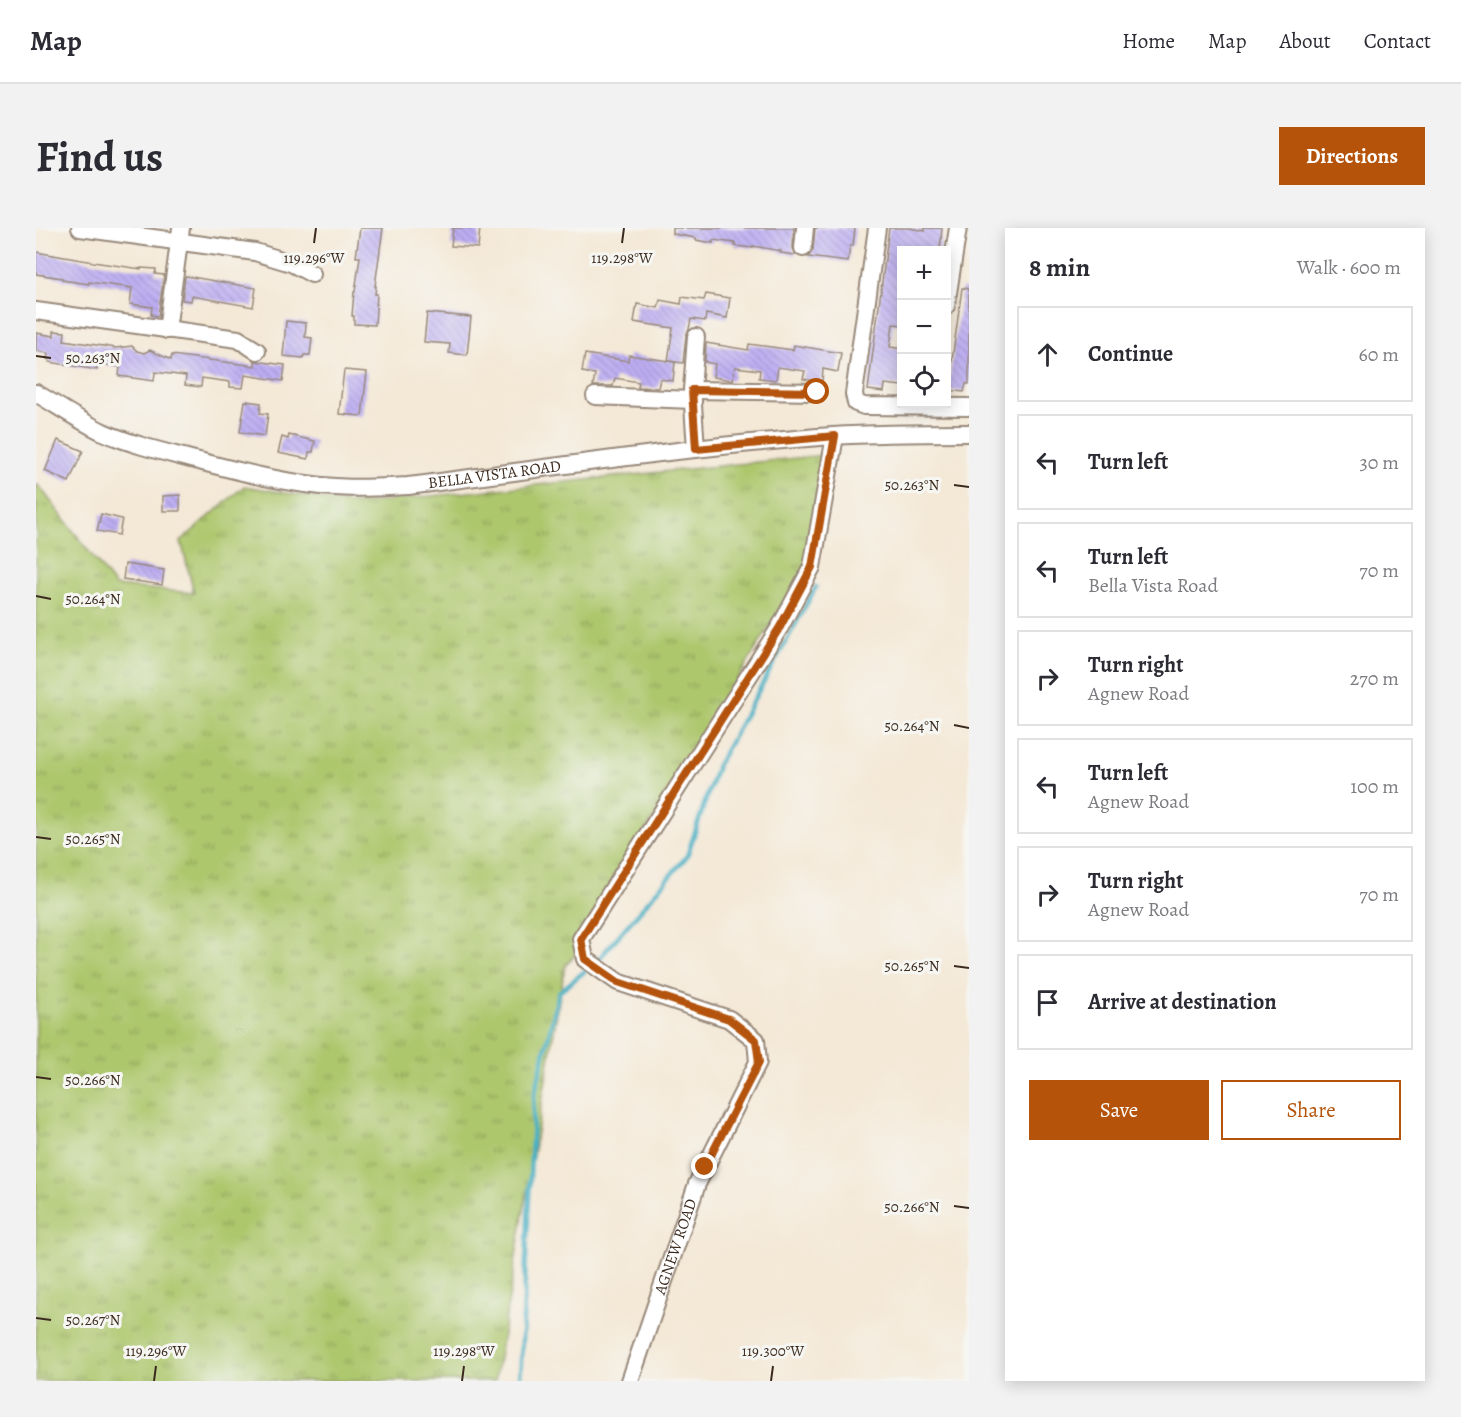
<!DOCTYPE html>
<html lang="en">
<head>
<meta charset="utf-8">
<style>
  :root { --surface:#fff; --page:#f2f2f3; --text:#2b2b33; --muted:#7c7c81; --line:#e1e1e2; --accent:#b45309 }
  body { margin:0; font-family:Alegreya,serif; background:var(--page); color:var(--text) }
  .controls { position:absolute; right:18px; top:18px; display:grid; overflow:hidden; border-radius:0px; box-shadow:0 3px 15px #0003 }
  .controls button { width:54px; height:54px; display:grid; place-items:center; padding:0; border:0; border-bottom:2px solid var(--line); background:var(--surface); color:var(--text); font:30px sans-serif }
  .stop { position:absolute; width:18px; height:18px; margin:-14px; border:4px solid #b45309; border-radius:50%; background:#fff }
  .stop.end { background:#b45309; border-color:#fff; box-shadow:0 2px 6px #0008 }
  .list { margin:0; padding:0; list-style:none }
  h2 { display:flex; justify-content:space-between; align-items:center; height:78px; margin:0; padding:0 24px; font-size:26px }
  h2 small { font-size:20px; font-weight:400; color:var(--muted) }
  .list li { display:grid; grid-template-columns:39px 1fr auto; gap:18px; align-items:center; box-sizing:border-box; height:96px; margin:0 12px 12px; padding:0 12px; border:2px solid var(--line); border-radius:0px }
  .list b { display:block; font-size:22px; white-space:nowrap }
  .list p { margin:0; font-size:20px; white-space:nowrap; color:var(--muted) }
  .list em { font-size:20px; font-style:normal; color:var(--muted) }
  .actions { display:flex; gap:12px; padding:18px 24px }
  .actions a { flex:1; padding:14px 0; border:2px solid var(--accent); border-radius:0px; text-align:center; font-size:21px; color:var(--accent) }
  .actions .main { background:var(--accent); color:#fff }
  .icon { flex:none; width:33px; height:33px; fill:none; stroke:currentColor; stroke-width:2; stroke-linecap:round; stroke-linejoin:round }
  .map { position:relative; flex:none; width:933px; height:1153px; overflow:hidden; border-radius:0px }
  header { display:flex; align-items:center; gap:36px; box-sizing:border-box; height:84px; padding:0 30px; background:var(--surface); border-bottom:2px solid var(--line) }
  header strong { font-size:28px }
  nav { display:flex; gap:33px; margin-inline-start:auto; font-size:21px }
  .intro { display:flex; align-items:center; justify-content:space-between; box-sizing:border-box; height:144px; padding:0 36px }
  h1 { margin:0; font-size:42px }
  .button { padding:15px 27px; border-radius:0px; background:var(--accent); color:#fff; font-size:21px; font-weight:700 }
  main { display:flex; gap:36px; padding:0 36px }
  aside { flex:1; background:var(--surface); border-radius:0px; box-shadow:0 3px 15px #0003 }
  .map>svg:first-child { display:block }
  .grass { fill:url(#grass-tufts); stroke:#747846; stroke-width:1.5 }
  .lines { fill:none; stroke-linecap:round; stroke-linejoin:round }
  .stream { stroke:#47b0c5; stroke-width:4.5 }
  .building { fill:url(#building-back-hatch) }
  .minor-casing { stroke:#98897a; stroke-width:20 }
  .minor { stroke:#fff; stroke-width:16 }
  .route { stroke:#b45309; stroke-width:8 }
  .ticks { fill:none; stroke:#3b2a1e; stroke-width:2 }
  .labels { text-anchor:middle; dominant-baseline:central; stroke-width:6; stroke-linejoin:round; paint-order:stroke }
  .street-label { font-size:16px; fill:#3b2a1e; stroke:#f6f6f2 }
  .ticks-label { font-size:15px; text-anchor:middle; fill:#3b2a1e; stroke:#f6f6f2; stroke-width:6; stroke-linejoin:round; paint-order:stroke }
</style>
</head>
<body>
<header>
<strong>Map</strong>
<nav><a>Home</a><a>Map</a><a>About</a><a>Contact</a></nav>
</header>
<div class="intro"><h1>Find us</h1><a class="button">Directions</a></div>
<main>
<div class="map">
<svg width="933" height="1153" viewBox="0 0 933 1153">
  <defs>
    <pattern id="grass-tufts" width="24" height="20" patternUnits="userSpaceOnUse" patternTransform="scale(1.5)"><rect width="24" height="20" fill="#adc76d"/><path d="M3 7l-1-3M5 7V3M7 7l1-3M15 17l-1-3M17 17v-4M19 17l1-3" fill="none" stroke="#8ea259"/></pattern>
    <pattern id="building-back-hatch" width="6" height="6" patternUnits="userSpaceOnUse" patternTransform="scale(1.5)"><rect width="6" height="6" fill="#beaff4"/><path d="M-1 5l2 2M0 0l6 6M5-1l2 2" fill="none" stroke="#9c8fc5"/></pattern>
  </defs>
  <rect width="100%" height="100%" fill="#f6f6f2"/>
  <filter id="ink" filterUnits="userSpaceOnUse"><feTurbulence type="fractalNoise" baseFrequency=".0167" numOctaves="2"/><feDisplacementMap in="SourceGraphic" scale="12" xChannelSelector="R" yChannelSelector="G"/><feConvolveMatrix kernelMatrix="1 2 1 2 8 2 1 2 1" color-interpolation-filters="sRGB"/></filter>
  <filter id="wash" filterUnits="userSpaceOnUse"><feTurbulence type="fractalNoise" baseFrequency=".008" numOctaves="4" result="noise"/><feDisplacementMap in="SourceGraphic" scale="24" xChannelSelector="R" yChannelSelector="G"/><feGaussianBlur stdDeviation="1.35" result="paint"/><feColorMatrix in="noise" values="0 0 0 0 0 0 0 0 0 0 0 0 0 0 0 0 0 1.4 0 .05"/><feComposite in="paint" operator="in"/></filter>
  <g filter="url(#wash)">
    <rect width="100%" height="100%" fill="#f4e8d6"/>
    <polygon class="grass" points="798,226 771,337 543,712 544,721 529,738 459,1153 0,1153 0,256 4,259 79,358 158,365 145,313 208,258 319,276"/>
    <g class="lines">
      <g class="stream">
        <polyline points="561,733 651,628 681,538 780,359"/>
        <polyline points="484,1153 498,869 523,764 554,739"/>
      </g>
    </g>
    <g id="blocks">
      <g class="building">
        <polygon points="324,0 347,0 339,58 340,58 339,66 341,66 339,97 318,96 318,88 316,88 318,64 319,64 324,29 320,29"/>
        <polygon points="417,0 444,0 442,20 415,18"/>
        <polygon points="637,0 758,0 757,20 760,27 744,25 745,23 717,18 717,20 699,18 699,15 677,12 677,15 660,12 660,10 637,6"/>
        <polygon points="779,0 819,0 817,18 814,18 812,34 772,29 777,22"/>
        <polygon points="853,0 874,0 889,3 889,0 906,0 904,22 866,22 866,41 863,60 866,61 866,97 857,96 854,119 866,121 866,158 849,156 848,164 832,162"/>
        <polygon points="0,24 57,34 105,41 105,40 120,41 119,46 128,47 122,88 115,87 116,79 94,76 96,60 53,54 53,56 26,52 26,50 0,46"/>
        <polygon points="150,48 220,60 217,79 156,68 155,73 146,72 149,49"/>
        <polygon points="926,60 933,61 933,156 930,156 928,164 912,162"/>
        <polygon points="670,66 694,70 691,90 670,86 669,93 655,91 653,101 650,108 647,135 632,133 637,100 598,94 601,76 622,80 624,72 645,76 646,69 668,72"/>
        <polygon points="391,85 435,89 431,127 413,125 414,116 388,114"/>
        <polygon points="250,93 270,95 269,109 276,110 274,127 268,127 267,130 247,128"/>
        <polygon points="18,103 29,104 28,112 80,120 96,118 101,123 108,125 114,122 135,132 136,127 219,138 219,133 249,137 247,153 209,147 207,160 194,159 194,154 166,150 165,159 149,157 150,148 119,144 118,153 83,148 84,139 62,135 61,142 13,134 14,131 11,131 12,125 0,123 0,105 18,108"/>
        <polygon points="670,115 712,122 713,116 757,122 758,117 805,125 802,144 787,141 786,154 767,151 769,143 742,139 740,152 723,150 724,142 699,139 697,152 695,152 677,149 679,136 669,134"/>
        <polygon points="549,126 592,133 593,127 639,134 637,153 624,151 622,160 602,159 603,154 579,150 577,158 557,158 559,146 546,144"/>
        <polygon points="308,142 331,144 326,188 303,186"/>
        <polygon points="209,173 225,175 224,185 232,186 229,208 204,204"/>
        <polygon points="253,207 279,213 277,224 273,224 272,231 242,225 246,209 252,211"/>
        <polygon points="22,212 47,223 33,254 9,243"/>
        <polygon points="144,267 144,283 127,283 127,268"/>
        <polygon points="65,286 86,291 83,307 61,303"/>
        <polygon points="89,336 128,342 126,357 87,351"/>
      </g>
    </g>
  </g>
  <g filter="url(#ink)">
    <use href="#blocks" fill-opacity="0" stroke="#98897a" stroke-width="1.5"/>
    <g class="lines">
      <g class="minor-casing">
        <g id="minor">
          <polyline points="44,0 219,24 255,35 276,46"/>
          <polyline points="841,0 818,166 820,175 828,178 933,179"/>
          <polyline points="767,20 769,0"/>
          <polyline points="910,78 922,0"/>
          <polyline points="0,83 202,111 221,123"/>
          <polyline points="131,102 145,0"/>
          <polyline points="660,109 656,162 660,221"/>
          <polyline points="656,162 781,164"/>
          <path id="s1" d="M0 165C22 178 44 193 67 204 97 217 128 224 159 232 205 244 251 256 299 259 323 261 348 259 372 258 513 240 655 218 797 208 842 205 888 205 933 205"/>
          <polyline points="559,168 657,172"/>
          <path id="s2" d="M594 1153 661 956 722 834 720 812 693 791 582 754 549 731 545 711 744 399 776 339 799 208"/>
        </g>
      </g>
      <use href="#minor" class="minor"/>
    </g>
  </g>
  <g class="lines" filter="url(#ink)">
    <polyline class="route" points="669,939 723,834 720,812 693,791 582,754 549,731 545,711 744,399 776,339 799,208 660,221 656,162 781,164"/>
  </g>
  <path class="ticks" d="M278 15 280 0M586 15 588 0M0 128 15 130M918 257 933 259M0 368 15 371M918 497 933 500M0 609 15 611M918 738 933 740M0 849 15 851M918 978 933 980M0 1090 15 1092M118 1153 120 1138M426 1153 428 1138M735 1153 737 1138"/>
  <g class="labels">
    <g class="street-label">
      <text stroke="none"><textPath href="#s1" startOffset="477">BELLA VISTA ROAD</textPath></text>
      <text stroke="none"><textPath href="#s2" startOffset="142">AGNEW ROAD</textPath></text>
    </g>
  </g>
  <g class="ticks-label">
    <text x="278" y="35">119.296°W</text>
    <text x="586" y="35">119.298°W</text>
    <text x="57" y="135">50.263°N</text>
    <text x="876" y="262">50.263°N</text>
    <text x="57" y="376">50.264°N</text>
    <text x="876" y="503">50.264°N</text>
    <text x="57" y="616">50.265°N</text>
    <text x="876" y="743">50.265°N</text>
    <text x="57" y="857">50.266°N</text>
    <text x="876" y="984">50.266°N</text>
    <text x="57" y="1097">50.267°N</text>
    <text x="120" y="1128">119.296°W</text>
    <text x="428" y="1128">119.298°W</text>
    <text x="737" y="1128">119.300°W</text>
  </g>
</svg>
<div class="controls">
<button>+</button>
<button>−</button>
<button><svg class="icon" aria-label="locate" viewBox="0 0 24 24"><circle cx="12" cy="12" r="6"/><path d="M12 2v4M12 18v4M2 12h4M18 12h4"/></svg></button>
</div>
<div class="stop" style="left:781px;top:164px"></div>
<div class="stop end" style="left:669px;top:939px"></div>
</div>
<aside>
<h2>8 min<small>Walk · 600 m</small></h2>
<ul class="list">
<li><svg class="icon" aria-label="ahead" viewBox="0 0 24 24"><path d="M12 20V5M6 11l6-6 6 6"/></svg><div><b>Continue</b></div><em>60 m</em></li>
<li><svg class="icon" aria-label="left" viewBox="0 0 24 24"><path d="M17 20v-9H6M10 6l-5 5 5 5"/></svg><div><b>Turn left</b></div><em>30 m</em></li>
<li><svg class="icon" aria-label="left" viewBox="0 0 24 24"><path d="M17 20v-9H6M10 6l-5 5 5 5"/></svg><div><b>Turn left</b><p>Bella Vista Road</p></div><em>70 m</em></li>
<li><svg class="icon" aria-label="right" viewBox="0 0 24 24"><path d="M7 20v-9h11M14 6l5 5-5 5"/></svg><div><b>Turn right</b><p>Agnew Road</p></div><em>270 m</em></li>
<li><svg class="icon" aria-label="left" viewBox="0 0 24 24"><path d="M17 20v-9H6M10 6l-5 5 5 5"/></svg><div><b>Turn left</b><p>Agnew Road</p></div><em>100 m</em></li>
<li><svg class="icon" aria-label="right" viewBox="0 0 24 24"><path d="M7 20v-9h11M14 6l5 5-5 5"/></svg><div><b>Turn right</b><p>Agnew Road</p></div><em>70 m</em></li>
<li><svg class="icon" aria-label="arrive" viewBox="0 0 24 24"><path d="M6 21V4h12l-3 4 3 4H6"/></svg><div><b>Arrive at destination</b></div></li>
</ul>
<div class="actions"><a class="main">Save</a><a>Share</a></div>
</aside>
</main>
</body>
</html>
